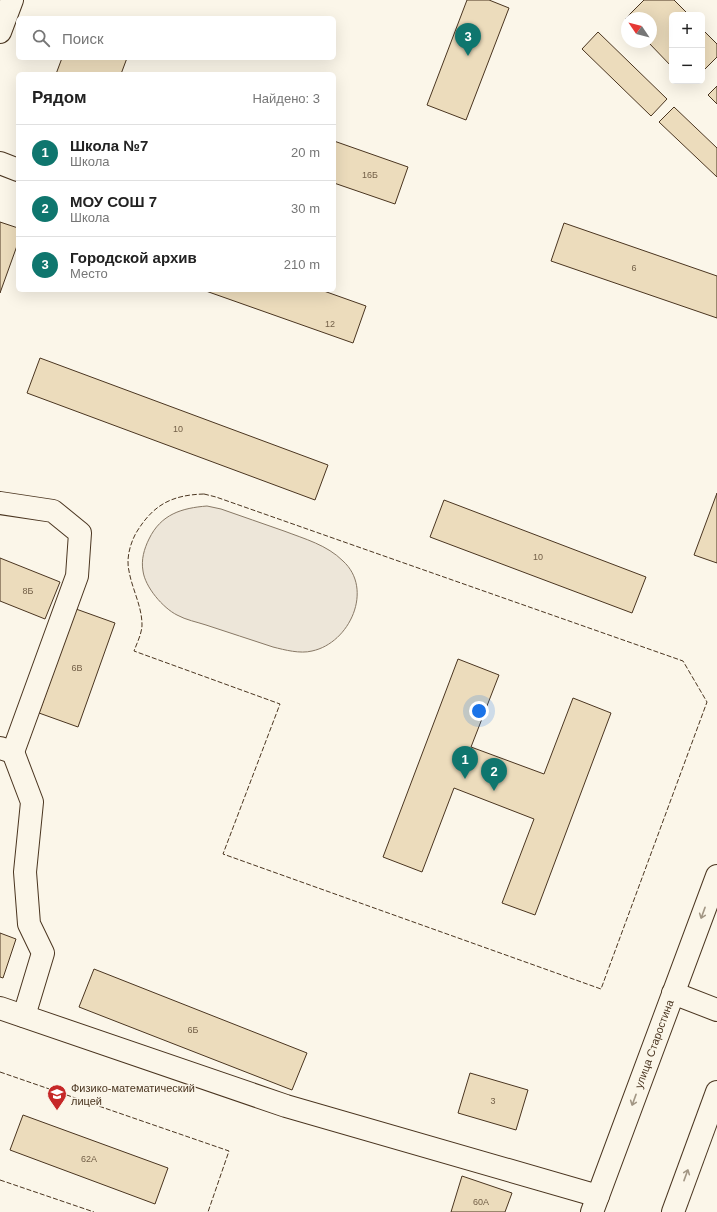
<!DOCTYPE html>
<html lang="ru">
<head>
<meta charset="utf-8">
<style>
  :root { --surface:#fff; --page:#f2f2f2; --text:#222; --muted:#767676; --line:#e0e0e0; --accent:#0f766e }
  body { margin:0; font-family:Helvetica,sans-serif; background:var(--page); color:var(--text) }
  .controls { position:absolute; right:12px; top:12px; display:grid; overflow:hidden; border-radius:6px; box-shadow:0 4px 16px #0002 }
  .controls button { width:36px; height:36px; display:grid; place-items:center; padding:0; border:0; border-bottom:1px solid var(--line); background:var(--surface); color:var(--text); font:20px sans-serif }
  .compass { position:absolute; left:621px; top:12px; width:36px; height:36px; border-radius:50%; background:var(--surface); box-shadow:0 4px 16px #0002; rotate:305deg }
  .you { position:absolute; left:479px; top:711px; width:14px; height:14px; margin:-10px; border:3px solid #fff; border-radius:50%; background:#1a73e8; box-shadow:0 0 0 6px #1a73e833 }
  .badge { display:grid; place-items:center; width:26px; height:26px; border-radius:50%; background:var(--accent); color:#fff; font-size:13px; font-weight:700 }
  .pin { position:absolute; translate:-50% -33px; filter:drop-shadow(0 1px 2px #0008) }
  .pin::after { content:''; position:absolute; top:21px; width:14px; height:12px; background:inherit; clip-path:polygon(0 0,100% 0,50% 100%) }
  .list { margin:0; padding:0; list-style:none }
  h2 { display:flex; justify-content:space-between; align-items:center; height:52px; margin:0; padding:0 16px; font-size:17px }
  h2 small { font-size:13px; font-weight:400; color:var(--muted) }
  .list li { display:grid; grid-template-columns:26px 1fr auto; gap:12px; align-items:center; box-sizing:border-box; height:56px; padding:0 16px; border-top:1px solid var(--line) }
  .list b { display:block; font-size:15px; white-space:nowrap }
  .list p { margin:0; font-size:13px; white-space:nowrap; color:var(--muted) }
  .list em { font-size:13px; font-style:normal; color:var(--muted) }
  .icon { flex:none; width:22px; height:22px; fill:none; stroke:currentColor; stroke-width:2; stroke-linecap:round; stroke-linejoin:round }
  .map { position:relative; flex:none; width:717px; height:1212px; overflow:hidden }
  .search { position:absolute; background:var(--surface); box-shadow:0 4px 16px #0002; left:16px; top:16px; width:320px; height:44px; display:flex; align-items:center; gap:10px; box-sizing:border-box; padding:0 14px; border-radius:6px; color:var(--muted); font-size:15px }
  .panel { position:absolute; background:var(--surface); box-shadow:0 4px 16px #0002; left:16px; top:72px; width:320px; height:220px; border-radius:6px }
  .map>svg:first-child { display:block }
  .green { fill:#ede6d9; stroke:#887966 }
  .building { fill:#ecdcbc; stroke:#4a3520 }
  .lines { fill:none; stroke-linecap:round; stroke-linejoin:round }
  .minor-casing { stroke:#4a3520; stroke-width:24 }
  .minor { stroke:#fbf6e9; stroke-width:22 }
  .fence { stroke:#4a3520; stroke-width:1; stroke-dasharray:5 2; stroke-linecap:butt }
  .oneway { stroke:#a29684 }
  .labels { text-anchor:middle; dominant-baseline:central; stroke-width:3; stroke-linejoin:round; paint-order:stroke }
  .number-label { font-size:9px; fill:#725f47 }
  .street-label { font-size:11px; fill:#4a3520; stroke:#fbf6e9 }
  .poi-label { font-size:11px; fill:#4a3520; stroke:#fbf6e9; text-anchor:start }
</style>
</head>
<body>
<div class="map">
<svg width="717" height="1212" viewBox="0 0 717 1212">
  <rect width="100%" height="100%" fill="#fbf6e9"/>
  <path class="green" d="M207 506 221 509C242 516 263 524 284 531 305 539 327 545 343 561 374 589 350 643 312 651 300 654 285 650 273 647 251 640 228 632 206 625 197 622 186 620 177 615 163 608 145 587 143 571 141 560 144 549 149 539 161 514 182 508 207 506Z"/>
  <g class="building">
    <polygon points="467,0 489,0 509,8 466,120 427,105"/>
    <polygon points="644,0 674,0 689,15 672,15 672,67 648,42 651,42 651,18 627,18 627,21 625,19"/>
    <polygon points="702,29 717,44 717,57 702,72"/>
    <polygon points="598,32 667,99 651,116 582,49"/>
    <polygon points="62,58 127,58 121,74 56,74"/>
    <polygon points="717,86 717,104 708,95"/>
    <polygon points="674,107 717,148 717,177 659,122"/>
    <polygon points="334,141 408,167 395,204 334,183"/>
    <polygon points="0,222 18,228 18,243 0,293"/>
    <polygon points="564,223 717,276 717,318 551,261"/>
    <polygon points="203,290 321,290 366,306 353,343"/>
    <polygon points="40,358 328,465 315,500 27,393"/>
    <polygon points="717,493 717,563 694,555"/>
    <polygon points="444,500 646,577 632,613 430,537"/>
    <polygon points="0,558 60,582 45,619 0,601"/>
    <polygon points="76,609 115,623 78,727 39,713"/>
    <polygon points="458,659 499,675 471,747 544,774 573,698 611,713 535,915 502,903 534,819 454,788 422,872 383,857"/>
    <polygon points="0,933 16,939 3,978 0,977"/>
    <polygon points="94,969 307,1053 292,1090 79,1007"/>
    <polygon points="470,1073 528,1090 516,1130 458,1113"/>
    <polygon points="23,1115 168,1168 155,1204 10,1150"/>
    <polygon points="462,1176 512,1193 505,1212 451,1212"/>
  </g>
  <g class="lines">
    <g class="minor-casing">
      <g id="minor">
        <polyline points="0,32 12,0"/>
        <polyline points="0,163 18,170"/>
        <polyline points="0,503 53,511 80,533 77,576 13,752 0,748"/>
        <polyline points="13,752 32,802 25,872 29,924 43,953 24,1016"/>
        <polyline points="673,993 717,1010"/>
        <polyline points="0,1008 286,1106 598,1196"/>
        <polyline points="592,1212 717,876"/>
        <polyline points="673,1212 717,1092"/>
      </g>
    </g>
    <use href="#minor" class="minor"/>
    <g class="fence">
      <path d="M204 494 216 497 683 661 707 702 601 989 223 854 280 704 134 651C137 643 142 633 142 625 142 606 132 589 129 571 126 559 130 544 136 533 153 505 171 495 204 494Z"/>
      <polyline points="0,1072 229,1151 208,1212"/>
      <polyline points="0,1180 94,1212"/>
    </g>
  </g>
  <defs><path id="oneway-shaft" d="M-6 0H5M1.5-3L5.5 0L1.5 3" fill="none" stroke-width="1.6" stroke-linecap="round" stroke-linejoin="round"/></defs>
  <g class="oneway">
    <use href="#oneway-shaft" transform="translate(703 913) rotate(110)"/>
    <use href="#oneway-shaft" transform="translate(634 1100) rotate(110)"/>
    <use href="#oneway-shaft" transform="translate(686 1175) rotate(-70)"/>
  </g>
  <defs>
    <g id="school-pin" transform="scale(1)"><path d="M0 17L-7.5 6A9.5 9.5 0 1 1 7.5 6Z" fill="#c62828" stroke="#fbf6e9"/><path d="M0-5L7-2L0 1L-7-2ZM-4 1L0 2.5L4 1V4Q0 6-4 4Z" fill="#fff"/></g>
  </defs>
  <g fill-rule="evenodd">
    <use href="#school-pin" x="57" y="1094"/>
  </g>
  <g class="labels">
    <g class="number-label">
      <text x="370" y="175">16Б</text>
      <text x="634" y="268">6</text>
      <text x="330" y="324">12</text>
      <text x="178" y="429">10</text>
      <text x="538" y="557">10</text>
      <text x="28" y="591">8Б</text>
      <text x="77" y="668">6В</text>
      <text x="193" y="1030">6Б</text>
      <text x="493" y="1101">3</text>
      <text x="89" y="1159">62А</text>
      <text x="481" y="1202">60А</text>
    </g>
    <g class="street-label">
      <text transform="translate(654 1044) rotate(-70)">улица Старостина</text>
    </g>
    <g class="poi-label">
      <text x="71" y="1088">Физико-математический<tspan x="71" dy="13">лицей</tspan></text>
    </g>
  </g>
</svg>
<div class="controls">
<button>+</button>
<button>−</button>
</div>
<svg class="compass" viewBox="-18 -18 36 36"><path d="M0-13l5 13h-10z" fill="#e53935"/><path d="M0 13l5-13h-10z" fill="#767676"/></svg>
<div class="you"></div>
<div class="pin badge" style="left:465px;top:779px">1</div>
<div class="pin badge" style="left:494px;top:791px">2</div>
<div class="pin badge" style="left:468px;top:56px">3</div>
<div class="search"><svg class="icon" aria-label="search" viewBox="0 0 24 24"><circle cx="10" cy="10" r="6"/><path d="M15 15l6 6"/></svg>Поиск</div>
<section class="panel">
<h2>Рядом<small>Найдено: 3</small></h2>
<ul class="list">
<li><span class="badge">1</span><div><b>Школа №7</b><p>Школа</p></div><em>20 m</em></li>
<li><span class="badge">2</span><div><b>МОУ СОШ 7</b><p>Школа</p></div><em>30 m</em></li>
<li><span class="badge">3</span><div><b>Городской архив</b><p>Место</p></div><em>210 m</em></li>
</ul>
</section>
</div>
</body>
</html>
